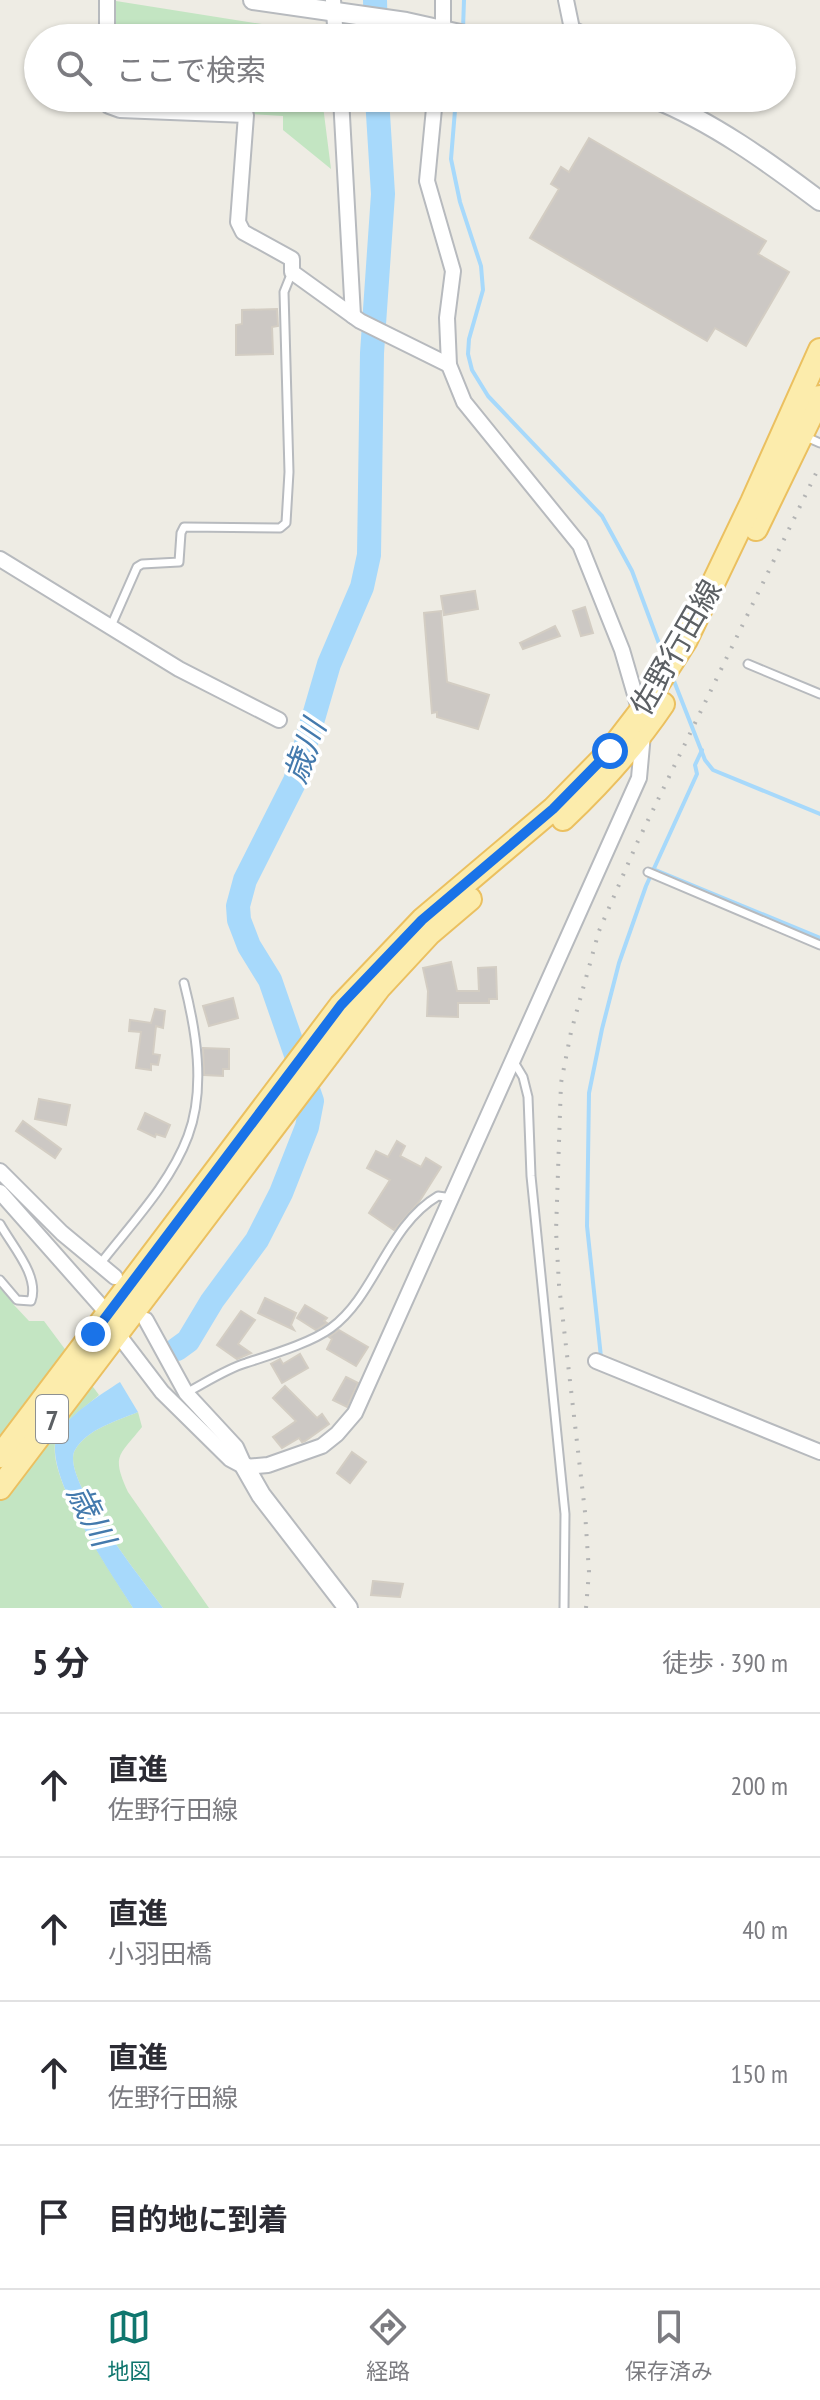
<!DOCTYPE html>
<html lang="ja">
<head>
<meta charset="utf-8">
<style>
  :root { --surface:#fff; --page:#f7f7f7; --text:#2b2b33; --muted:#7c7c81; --line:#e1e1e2; --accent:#0f766e }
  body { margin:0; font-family:"PT Sans Narrow","Noto Sans JP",sans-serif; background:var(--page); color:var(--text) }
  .stop { position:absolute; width:24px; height:24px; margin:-18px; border:6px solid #1a73e8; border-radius:50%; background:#fff }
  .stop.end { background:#1a73e8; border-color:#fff; box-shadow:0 2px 8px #0008 }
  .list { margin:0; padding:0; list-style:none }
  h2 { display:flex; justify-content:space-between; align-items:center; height:104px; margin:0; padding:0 32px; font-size:34px }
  h2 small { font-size:26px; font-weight:400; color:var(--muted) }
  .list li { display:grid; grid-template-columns:52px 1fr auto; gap:24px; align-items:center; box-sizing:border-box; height:144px; padding:0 32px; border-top:2px solid var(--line) }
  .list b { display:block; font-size:30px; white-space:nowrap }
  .list p { margin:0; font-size:26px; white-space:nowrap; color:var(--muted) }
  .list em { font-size:26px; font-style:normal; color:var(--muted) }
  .icon { flex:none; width:44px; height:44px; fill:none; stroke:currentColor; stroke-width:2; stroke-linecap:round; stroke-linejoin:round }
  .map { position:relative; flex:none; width:820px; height:1608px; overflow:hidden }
  .search { position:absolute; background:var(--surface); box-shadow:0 2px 6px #0004; left:24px; right:24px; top:24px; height:88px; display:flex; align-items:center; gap:20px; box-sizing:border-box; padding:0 28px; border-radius:44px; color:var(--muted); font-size:30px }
  .sheet { height:680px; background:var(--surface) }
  nav { display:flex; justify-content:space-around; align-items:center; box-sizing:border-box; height:112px; border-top:2px solid var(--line); background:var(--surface); font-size:22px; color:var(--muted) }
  nav a { display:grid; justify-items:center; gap:4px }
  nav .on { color:var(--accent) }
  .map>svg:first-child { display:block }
  .green { fill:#c3e5c2 }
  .water { fill:#a7d9fb }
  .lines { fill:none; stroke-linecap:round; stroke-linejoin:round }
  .stream { stroke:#a7d9fb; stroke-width:4 }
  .river { stroke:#a7d9fb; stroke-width:24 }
  .building { fill:#ccc8c4; stroke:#d3cdc3; stroke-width:2 }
  .service-casing { stroke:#b7babe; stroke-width:11 }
  .minor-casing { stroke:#b7babe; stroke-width:18 }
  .tertiary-casing { stroke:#b7babe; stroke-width:22 }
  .primary-casing { stroke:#ebc060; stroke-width:26 }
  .service { stroke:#fff; stroke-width:7 }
  .minor { stroke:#fff; stroke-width:14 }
  .tertiary { stroke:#fff; stroke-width:18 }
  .primary { stroke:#fcecac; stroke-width:22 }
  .rail { stroke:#b3b4b4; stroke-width:4; stroke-dasharray:2 10; stroke-linecap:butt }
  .route { stroke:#1a73e8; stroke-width:10 }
  .labels { text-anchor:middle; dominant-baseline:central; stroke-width:7; stroke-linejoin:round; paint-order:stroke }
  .shield { fill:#fff; stroke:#8d9092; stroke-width:2 }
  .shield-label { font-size:28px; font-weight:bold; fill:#5c6064 }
  .street-label { font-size:30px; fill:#5c6064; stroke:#fff }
  .water-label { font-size:32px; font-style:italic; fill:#447aad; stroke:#fff }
</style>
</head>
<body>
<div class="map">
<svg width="820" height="1608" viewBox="0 0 820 1608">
  <rect width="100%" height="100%" fill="#eeece4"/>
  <g class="green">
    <polygon points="116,1 312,32 313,38 115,38"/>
    <polygon points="115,98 322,98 331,169 283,130 283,116 252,114 252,107 120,102"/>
    <path d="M0 1281 14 1305 29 1321H44L99 1395C86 1406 67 1419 58 1434 38 1469 114 1576 133 1608H0Z"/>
    <path d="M138 1412 142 1427C119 1456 111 1455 128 1492L209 1608H163C145 1583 59 1477 75 1450 87 1429 117 1421 138 1412Z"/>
  </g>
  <path class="water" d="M120 1382 138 1412C117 1421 87 1429 75 1450 59 1477 145 1583 163 1608H133C113 1576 39 1470 58 1434 69 1415 101 1394 120 1382Z"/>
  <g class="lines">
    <g class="stream">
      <polyline points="463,29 464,0"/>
      <polyline points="456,98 451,159 460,202 481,266 483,290 469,339 468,354 472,370 488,396 602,516 632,571 664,657"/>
      <polyline points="672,676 705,760 713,770 820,814"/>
      <polyline points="653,869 820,938"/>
      <polyline points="601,1357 587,1226 589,1093 602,1029 619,963 646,886 697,774 695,765 702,750"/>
    </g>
    <g class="river">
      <polyline points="375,0 376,38"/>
      <polyline points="177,1349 188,1341 212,1301 257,1240 281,1193 307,1127 312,1101 270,980 249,946 239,920 238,906 245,880 295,781 329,664 362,587 369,555 372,353 383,194 377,98"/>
    </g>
  </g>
  <g class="building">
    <polygon points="589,138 766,241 758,254 789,272 746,346 715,328 707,341 530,238 559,189 551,184 561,167 569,172"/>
    <polygon points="277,309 278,326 272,327 273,354 236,355 236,325 242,324 242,310"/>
    <polygon points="475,591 478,609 444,615 441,596"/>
    <polygon points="585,607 593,633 581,636 573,611"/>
    <polygon points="441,611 447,682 489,695 478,729 437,717 437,712 432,713 424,613"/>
    <polygon points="555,626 560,636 523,649 520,643"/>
    <polygon points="451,962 457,991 479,991 478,968 496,967 497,999 489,999 489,1003 458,1003 458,1017 427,1016 428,991 423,968"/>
    <polygon points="233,998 238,1018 209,1026 203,1006"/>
    <polygon points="155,1009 165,1011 163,1028 156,1026 153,1054 160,1055 158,1065 151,1064 151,1070 136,1068 141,1032 129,1031 130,1020 151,1023"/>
    <polygon points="203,1048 229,1049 229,1069 223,1069 223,1076 204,1075"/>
    <polygon points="39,1099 70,1105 66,1125 35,1119"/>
    <polygon points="145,1113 170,1125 165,1137 156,1134 155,1137 138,1129"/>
    <polygon points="23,1121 61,1149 55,1158 16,1131"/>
    <polygon points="397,1141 405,1146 400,1156 421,1167 426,1158 441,1167 419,1202 394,1230 369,1213 390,1180 367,1168 376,1151 388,1157"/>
    <polygon points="265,1298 296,1313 291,1325 294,1330 258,1313"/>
    <polygon points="305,1305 327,1318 324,1321 327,1323 316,1330 297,1318"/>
    <polygon points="241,1311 255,1320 238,1344 251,1353 237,1359 217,1345"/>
    <polygon points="339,1330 368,1347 356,1366 327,1349 332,1339 329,1337"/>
    <polygon points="300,1354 308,1368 282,1383 271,1364 280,1359 283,1364"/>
    <polygon points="346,1377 358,1383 347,1407 333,1400"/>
    <polygon points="285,1386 317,1418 322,1414 329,1424 305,1441 302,1442 299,1438 282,1448 273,1437 296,1421 273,1398"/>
    <polygon points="352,1452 366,1462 350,1483 337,1473"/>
    <polygon points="373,1581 403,1584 400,1597 371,1595"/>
  </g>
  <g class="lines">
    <g class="service-casing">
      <g id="service">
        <polyline points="804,436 820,443"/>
        <polyline points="111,626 137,567 142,564 179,562 181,533 184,527 280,528 286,523 289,472 284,292 292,272"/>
        <polyline points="748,664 820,694"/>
        <polyline points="648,872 820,945"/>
        <polyline points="514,1062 523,1077 528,1097 531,1176 565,1514 564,1608"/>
        <path d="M0 1224C12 1246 40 1276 31 1301L17 1300 0 1280"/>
        <path d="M100 1264C131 1224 170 1184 188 1136 206 1088 196 1030 184 983"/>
        <path d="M186 1393C205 1383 226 1369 246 1363 270 1355 311 1343 331 1328 376 1295 387 1226 438 1196L452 1198"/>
      </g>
    </g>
    <g class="minor-casing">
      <g id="minor">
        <polyline points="333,0 336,38"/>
        <polyline points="443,0 443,38"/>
        <polyline points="566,0 572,29 591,38"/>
        <polyline points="107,38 107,0"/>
        <polyline points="106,98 109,106 120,110 246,115 238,222 243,232 292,259 292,272 360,321 449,365"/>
        <polyline points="341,98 353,316"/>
        <polyline points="0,559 179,669 279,720"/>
        <polyline points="0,1171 62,1233 115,1277"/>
        <polyline points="0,1192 108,1314"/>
        <polyline points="146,1320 186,1393 236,1447 245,1467"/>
        <polyline points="117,1333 162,1392 230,1459 245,1467 268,1465 322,1446 337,1434 355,1413 639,778 643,734 640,712 622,650 580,545 464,402 449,365 447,318 453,271 427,181 435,98"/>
        <polyline points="596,1361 820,1452"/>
      </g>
    </g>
    <g class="tertiary-casing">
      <g id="tertiary">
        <polyline points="253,0 406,22 478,38"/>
        <path d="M653 98C713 122 768 162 820 201"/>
        <polyline points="245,1467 261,1495 348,1608"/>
      </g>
    </g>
    <g class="primary-casing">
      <g id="primary">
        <polyline points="756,529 820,397"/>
        <path d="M563 819C600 784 634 747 663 704"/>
        <polyline points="0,1456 341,1005 422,920 553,809 610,751 640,712 686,640 752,502 820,350"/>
        <polyline points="0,1488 379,988 430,933 470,899"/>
      </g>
    </g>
    <use href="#service" class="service"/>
    <use href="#minor" class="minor"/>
    <use href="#tertiary" class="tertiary"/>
    <use href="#primary" class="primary"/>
    <polyline class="rail" points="586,1608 589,1572 585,1512 559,1285 556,1231 561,1083 571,1032 599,931 637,843 820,465"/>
  </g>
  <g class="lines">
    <polyline class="route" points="93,1334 341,1005 422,920 553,809 610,751"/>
  </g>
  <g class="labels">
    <rect class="shield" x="36" y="1395" width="32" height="48" rx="6"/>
    <g class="shield-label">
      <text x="52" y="1419">7</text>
    </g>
    <g class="street-label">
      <text transform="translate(675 647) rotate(-60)">佐野行田線</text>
    </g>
    <g class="water-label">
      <text transform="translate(304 751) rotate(-70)">歳川</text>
      <text transform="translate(92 1515) rotate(63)">歳川</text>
    </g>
  </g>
</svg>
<div class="stop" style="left:610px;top:751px"></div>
<div class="stop end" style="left:93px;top:1334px"></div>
<div class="search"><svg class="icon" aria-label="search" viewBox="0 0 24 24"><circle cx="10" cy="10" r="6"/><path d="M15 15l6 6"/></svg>ここで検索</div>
</div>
<section class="sheet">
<h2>5 分<small>徒歩 · 390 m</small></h2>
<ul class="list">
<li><svg class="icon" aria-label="ahead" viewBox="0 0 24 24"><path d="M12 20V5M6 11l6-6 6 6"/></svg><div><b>直進</b><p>佐野行田線</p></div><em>200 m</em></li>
<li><svg class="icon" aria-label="ahead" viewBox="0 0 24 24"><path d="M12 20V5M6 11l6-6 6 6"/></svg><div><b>直進</b><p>小羽田橋</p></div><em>40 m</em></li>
<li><svg class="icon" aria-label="ahead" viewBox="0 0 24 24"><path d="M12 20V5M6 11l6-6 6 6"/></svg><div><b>直進</b><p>佐野行田線</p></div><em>150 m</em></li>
<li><svg class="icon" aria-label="arrive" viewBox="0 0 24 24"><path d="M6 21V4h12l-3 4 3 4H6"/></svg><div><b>目的地に到着</b></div></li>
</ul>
</section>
<nav>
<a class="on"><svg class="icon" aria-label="map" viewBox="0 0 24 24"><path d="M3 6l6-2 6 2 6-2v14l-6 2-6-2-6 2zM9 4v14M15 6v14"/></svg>地図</a>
<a><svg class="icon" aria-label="directions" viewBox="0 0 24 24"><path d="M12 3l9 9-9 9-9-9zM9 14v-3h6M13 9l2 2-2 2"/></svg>経路</a>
<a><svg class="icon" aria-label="saved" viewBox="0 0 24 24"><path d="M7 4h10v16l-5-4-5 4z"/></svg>保存済み</a>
</nav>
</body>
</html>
